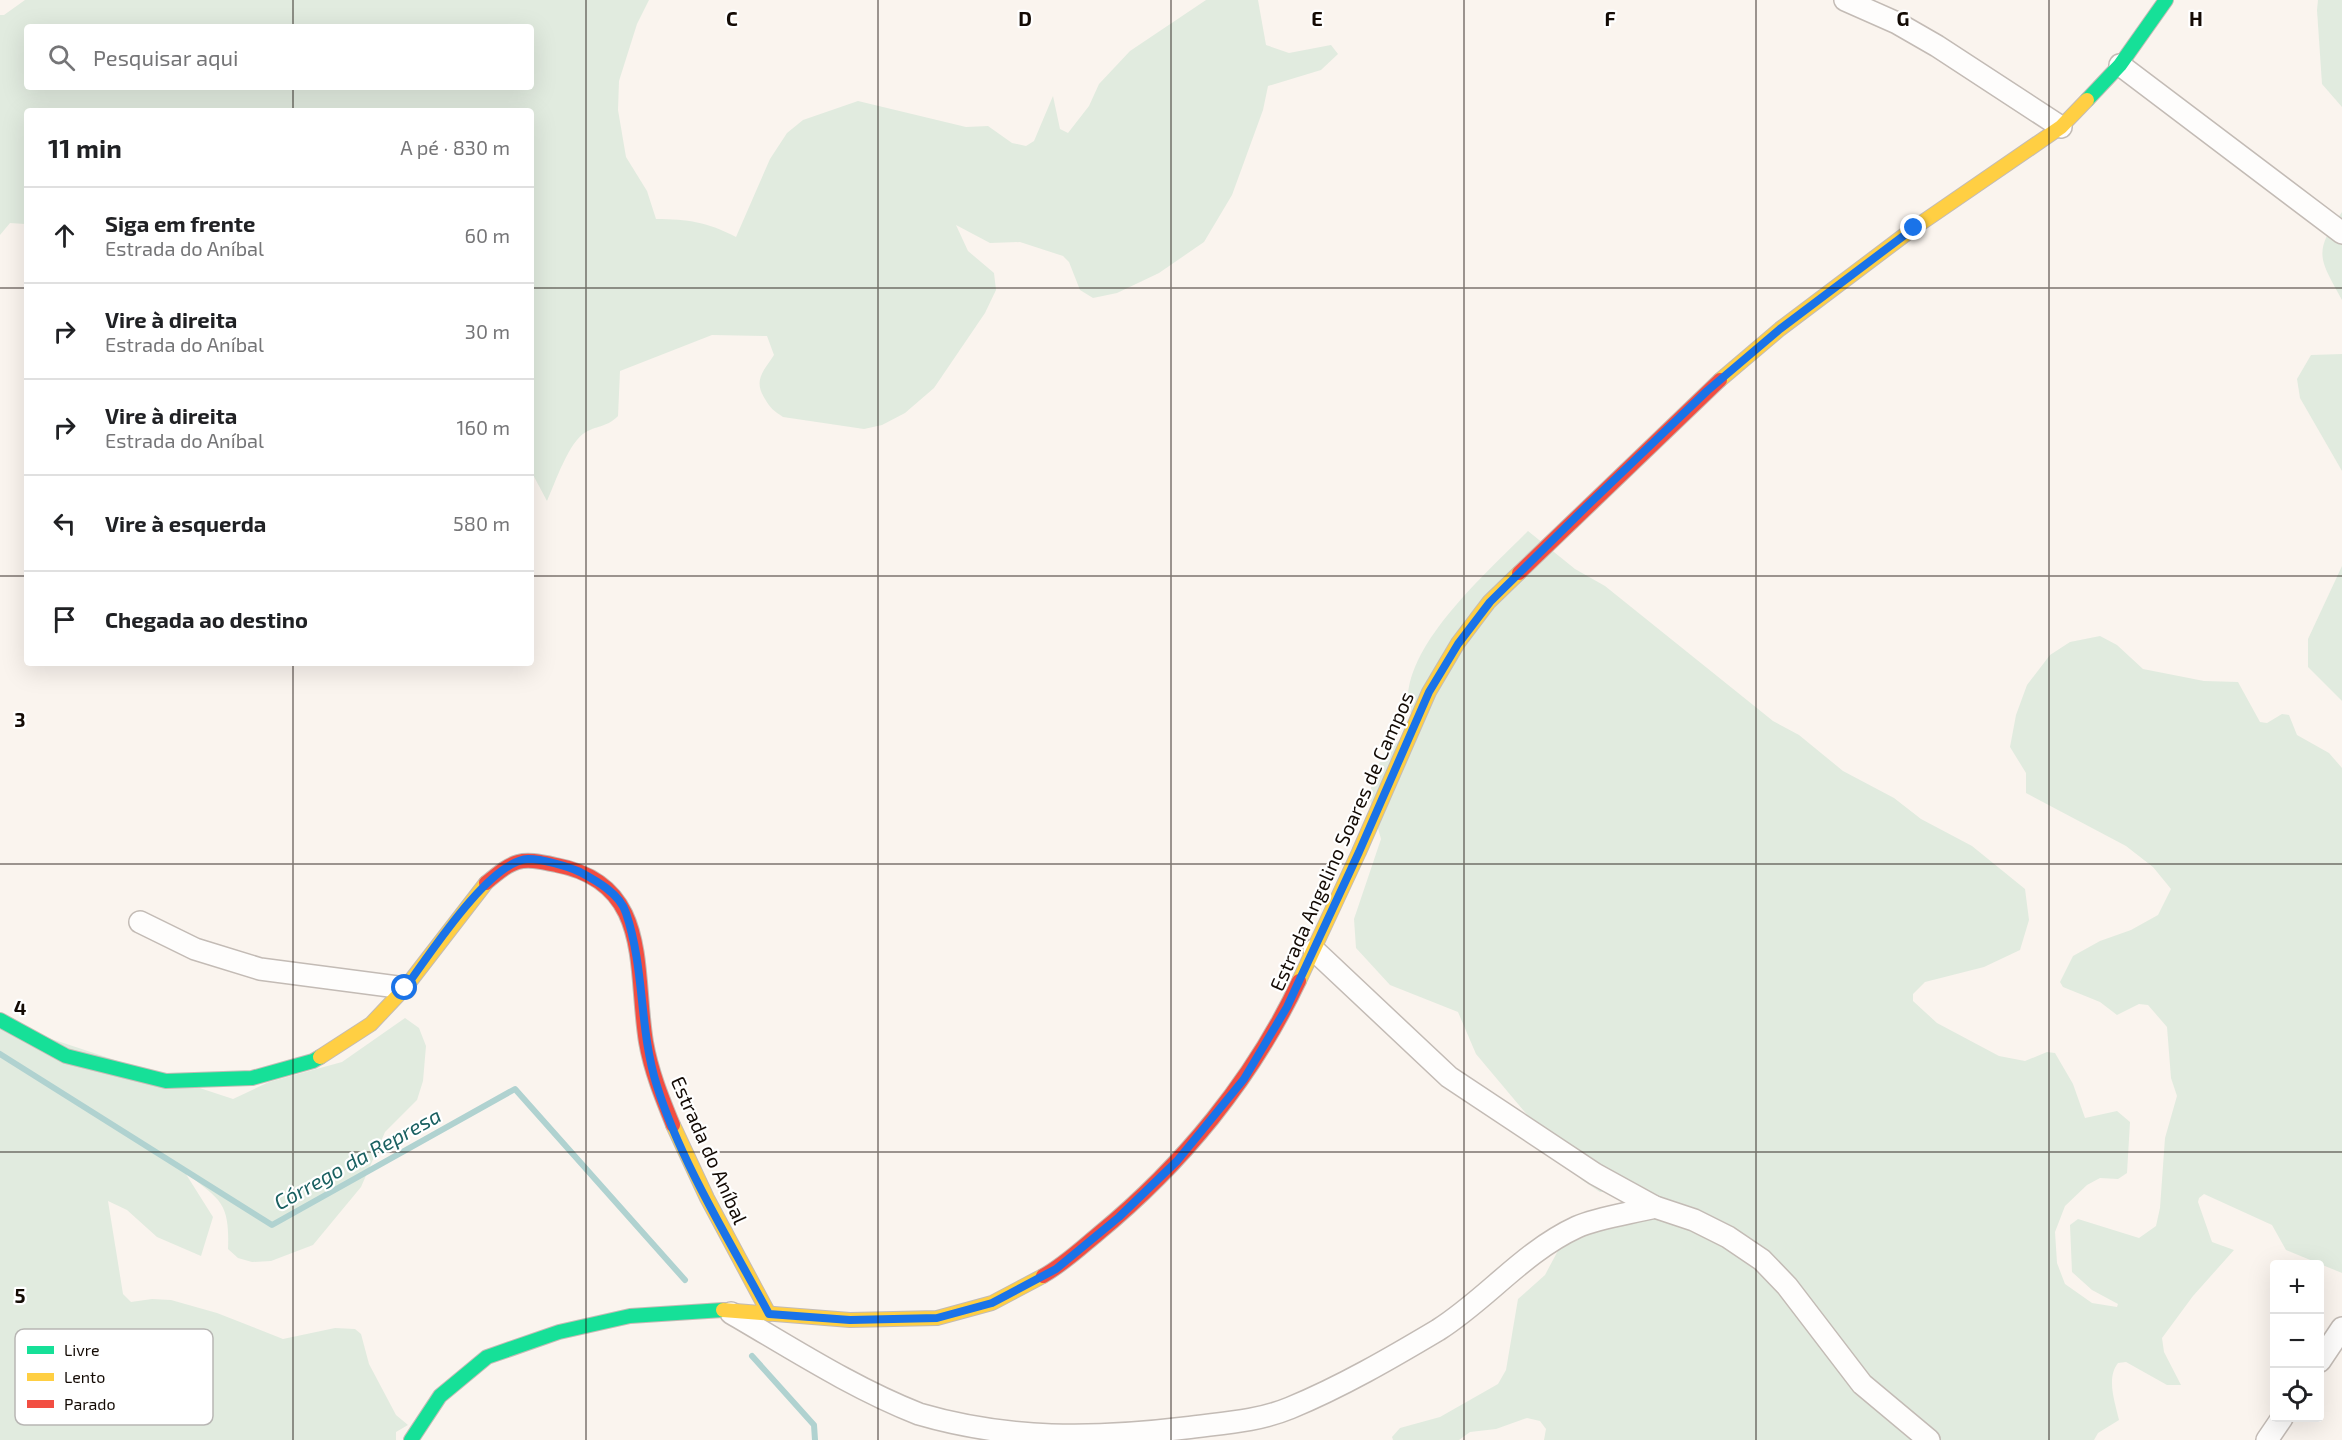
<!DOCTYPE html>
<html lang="pt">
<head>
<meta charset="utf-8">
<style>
  :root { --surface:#fff; --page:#f6f6f6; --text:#202124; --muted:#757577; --line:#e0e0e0 }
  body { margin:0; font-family:"Exo 2",sans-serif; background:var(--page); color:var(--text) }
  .controls { position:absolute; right:18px; bottom:18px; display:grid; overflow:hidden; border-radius:6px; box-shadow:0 6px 24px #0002 }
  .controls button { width:54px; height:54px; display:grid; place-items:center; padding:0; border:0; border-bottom:2px solid var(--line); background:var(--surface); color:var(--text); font:30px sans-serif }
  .stop { position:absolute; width:18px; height:18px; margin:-14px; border:4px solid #1a73e8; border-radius:50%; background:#fff }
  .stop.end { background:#1a73e8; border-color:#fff; box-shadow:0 2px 6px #0008 }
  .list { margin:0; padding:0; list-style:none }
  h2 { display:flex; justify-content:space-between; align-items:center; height:78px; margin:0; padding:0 24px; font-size:26px }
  h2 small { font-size:20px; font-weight:400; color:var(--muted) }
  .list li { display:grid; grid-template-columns:39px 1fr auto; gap:18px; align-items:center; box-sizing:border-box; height:96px; padding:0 24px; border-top:2px solid var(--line) }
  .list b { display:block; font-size:22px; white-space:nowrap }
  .list p { margin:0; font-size:20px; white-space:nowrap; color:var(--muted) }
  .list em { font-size:20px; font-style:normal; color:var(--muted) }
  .icon { flex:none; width:33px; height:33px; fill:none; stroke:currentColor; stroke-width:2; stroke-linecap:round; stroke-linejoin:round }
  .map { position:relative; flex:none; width:2342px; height:1440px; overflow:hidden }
  .search { position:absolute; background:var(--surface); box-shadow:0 6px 24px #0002; left:24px; top:24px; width:510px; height:66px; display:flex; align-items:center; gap:15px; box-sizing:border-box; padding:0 21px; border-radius:6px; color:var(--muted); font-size:22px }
  .panel { position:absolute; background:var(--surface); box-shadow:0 6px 24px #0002; left:24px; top:108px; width:510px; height:558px; border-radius:6px }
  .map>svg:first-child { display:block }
  .green { fill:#e1ebdf; fill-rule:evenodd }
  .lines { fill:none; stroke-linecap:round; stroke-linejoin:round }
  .stream { stroke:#b0d2d0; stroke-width:6 }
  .street-casing { stroke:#c3bbb5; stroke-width:24 }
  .fast-casing { stroke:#c3bbb5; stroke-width:16 }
  .slow-casing { stroke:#c3bbb5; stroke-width:16 }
  .jam-casing { stroke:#c3bbb5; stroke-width:16 }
  .street { stroke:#fefdfc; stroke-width:21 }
  .fast { stroke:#16e098; stroke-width:14 }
  .slow { stroke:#ffcf43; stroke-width:14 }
  .jam { stroke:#f24e42; stroke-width:14 }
  .route { stroke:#1a73e8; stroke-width:8 }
  .grid { fill:none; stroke:#140b05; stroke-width:1.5; stroke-opacity:0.55 }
  .labels { text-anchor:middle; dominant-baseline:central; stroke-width:4.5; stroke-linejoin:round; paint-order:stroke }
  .street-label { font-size:20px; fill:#140b05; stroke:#fff }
  .water-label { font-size:21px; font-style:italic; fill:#1a6061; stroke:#fff }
  .key { fill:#fff; stroke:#b8b6b4; stroke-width:1.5 }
  .key-label { font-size:16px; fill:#140b05 }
  .grid-label { font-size:20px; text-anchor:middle; font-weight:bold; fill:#140b05; stroke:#fff; stroke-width:4.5; stroke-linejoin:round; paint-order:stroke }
</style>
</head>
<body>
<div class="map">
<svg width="2342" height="1440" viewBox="0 0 2342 1440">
  <rect width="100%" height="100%" fill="#faf4ee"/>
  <g class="green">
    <path d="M25 0H649L637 24 619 81 618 110 626 157 647 191 656 219C688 219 707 222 736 237L770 159 787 133 803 120 858 101 966 127 988 126 1012 143 1026 146 1034 141 1053 96 1060 129 1068 133 1089 106 1099 84 1130 51 1206 0H1258L1266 45 1289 53 1331 45 1338 54 1321 70 1268 86 1263 110 1232 195 1204 242 1159 273 1117 293 1093 298 1080 290 1069 262 1063 256 1020 242 990 243 956 225 968 251 994 273 996 290 985 313 934 388 905 413 882 425 864 429 783 417C774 411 770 408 765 399 753 380 763 372 774 355L767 336 712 335 620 371 618 416C607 427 599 425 586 432 569 441 555 483 547 501L531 471V111H27V227L25 224 10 223 0 235V15H4ZM27 27H531V87H27Z"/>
    <polygon points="2318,0 2342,0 2342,107 2322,84 2317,10"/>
    <path d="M2342 212V300C2320 259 2312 253 2342 212Z"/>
    <polygon points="2342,354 2342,471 2300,398 2297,379 2311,355"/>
    <path d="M1528 531 1575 569 1605 586 1773 721 1799 735 1843 771 1894 798 1921 819 1972 846 2025 889 2029 920 2020 950 1984 967 1925 982 1913 994V1001L1937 1023 1999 1056 2025 1061 2047 1052 2055 1053 2073 1084 2085 1118 2117 1111 2130 1122 2127 1173 2118 1179 2100 1178 2087 1185 2065 1206 2055 1232 2057 1263 2065 1284 2092 1303 2117 1307 2118 1304 2092 1290 2072 1272 2070 1225 2078 1219 2139 1238 2156 1226 2160 1208 2165 1138 2177 1096 2171 1078 2167 1027 2148 1005 2139 1004 2117 1015 2100 1002 2063 987 2060 982 2073 956 2100 941 2131 930 2158 915 2171 889 2153 867 2126 846 2026 793V773L2010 747 2016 715 2027 685 2050 655 2070 642 2100 636 2117 645 2143 669 2204 681 2238 682 2260 722 2267 723 2282 714 2289 715 2297 735 2329 753 2342 768V1273L2286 1250 2272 1225 2204 1194 2199 1198 2198 1202 2212 1242 2234 1250 2193 1296 2162 1338 2164 1352 2181 1385H2167L2126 1362 2118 1363C2106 1378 2115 1402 2119 1420L2098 1433 2094 1440H1544L1546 1429 1540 1421 1527 1418 1496 1429 1470 1432 1459 1440H1393L1392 1437 1400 1428 1440 1417 1498 1384 1506 1370 1518 1299 1545 1275 1562 1243 1637 1208 1628 1191 1600 1192 1582 1180 1476 1054 1458 1012 1390 985 1356 948 1354 919 1381 839 1370 800 1372 777 1385 753 1416 726C1414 719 1409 711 1408 704 1404 644 1489 571 1528 531Z"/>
    <polygon points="2342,566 2342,701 2308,667 2308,639"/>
    <path d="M405 1018 419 1028 426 1046 423 1081 417 1100 385 1132 361 1187 313 1245 271 1261 252 1262 238 1258 228 1249C230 1200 219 1200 184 1171L213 1217 201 1256 157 1237 127 1210 108 1201 123 1294 131 1302 152 1299 171 1300 217 1313 283 1339 335 1328 355 1329 361 1334 369 1364 396 1415 408 1425 396 1432V1440H0V1022L233 1099 269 1082 342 1062Z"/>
  </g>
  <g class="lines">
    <g class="stream">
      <polyline points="0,1054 272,1225 515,1089 685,1280"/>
      <polyline points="752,1356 814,1425 815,1440"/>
    </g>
    <g class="street-casing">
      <g id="street">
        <polyline points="1845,0 1897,23 1937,46 2061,127"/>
        <polyline points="2120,65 2342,233"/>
        <polyline points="140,922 195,949 260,969 405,988"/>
        <polyline points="1314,950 1449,1077 1595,1174 1655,1207 1694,1220 1728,1237 1762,1260 1787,1286 1862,1384 1929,1440"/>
        <path d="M731 1313C793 1349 853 1388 919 1414 1008 1440 1094 1439 1185 1428 1221 1423 1256 1422 1290 1408 1341 1387 1391 1358 1438 1330 1487 1299 1523 1252 1577 1227 1597 1218 1632 1213 1655 1207"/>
        <polyline points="2320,1361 2342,1328"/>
        <polyline points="2267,1440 2282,1418"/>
      </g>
    </g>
    <g class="fast-casing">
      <g id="fast">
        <polyline points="2087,100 2120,65 2166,0"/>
        <polyline points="0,1020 66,1056 166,1081 252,1078 313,1061 320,1057"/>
        <polyline points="411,1440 440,1396 487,1357 559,1332 630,1316 723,1310"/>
      </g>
    </g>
    <g class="slow-casing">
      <g id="slow">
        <polyline points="1720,380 1780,329 1914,228 2061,127 2087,100"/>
        <polyline points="1299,981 1359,852 1429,692 1458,643 1489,602 1519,573"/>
        <polyline points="320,1057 371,1024 405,988 486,883"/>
        <polyline points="673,1125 707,1198 769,1314"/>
        <polyline points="723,1310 850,1320 937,1318 992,1303 1043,1276"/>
      </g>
    </g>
    <g class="jam-casing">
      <g id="jam">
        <polyline points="1519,573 1720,380"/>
        <path d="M486 883C515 859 519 857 556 865 652 883 634 969 646 1042 651 1071 662 1098 673 1125"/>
        <path d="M1043 1276C1063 1265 1080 1249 1098 1234 1182 1165 1253 1079 1299 981"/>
      </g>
    </g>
    <use href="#street" class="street"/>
    <use href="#fast" class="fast"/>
    <use href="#slow" class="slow"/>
    <use href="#jam" class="jam"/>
  </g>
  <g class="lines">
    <path class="route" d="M405 988C428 957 489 861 528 859 542 859 567 866 580 872 597 881 620 894 626 913 645 969 639 1030 657 1086 681 1163 731 1243 769 1314L850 1320 937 1318 992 1303 1056 1269 1119 1217 1177 1161 1244 1079 1287 1007 1359 852 1429 692 1458 644 1490 602 1587 506 1707 391 1780 329 1914 228"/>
  </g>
  <path class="grid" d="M293 0V27M586 0V1440M878 0V1440M1171 0V1440M1464 0V1440M1756 0V1440M2049 0V1440M293 87V111M0 288H27M531 288H2342M0 576H27M531 576H2342M293 663V1440M0 864H2342M0 1152H2342"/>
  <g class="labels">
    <g class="street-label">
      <text transform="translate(1341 841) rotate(-66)">Estrada Angelino Soares de Campos</text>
      <text transform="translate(710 1150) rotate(66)">Estrada do Aníbal</text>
    </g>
    <g class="water-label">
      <text transform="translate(357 1158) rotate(-29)">Córrego da Represa</text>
    </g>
  </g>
  <rect x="15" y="1329" width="198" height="96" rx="9" class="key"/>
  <rect x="27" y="1346" width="27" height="8" fill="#16e098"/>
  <rect x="27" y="1373" width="27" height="8" fill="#ffcf43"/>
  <rect x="27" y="1400" width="27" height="8" fill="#f24e42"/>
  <g class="key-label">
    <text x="64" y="1356">Livre</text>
    <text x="64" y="1383">Lento</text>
    <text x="64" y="1410">Parado</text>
  </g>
  <g class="grid-label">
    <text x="732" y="26">C</text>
    <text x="1025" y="26">D</text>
    <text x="1317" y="26">E</text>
    <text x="1610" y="26">F</text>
    <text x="1903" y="26">G</text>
    <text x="2196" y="26">H</text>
    <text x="20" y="727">3</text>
    <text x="20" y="1015">4</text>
    <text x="20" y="1303">5</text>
  </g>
</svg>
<div class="controls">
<button>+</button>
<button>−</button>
<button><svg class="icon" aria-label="locate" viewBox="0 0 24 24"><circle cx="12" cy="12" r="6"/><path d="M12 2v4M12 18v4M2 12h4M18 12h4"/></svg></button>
</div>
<div class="stop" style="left:405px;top:988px"></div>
<div class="stop end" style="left:1914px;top:228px"></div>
<div class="search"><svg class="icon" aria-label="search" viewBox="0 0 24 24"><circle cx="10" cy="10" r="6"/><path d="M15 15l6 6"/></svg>Pesquisar aqui</div>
<section class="panel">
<h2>11 min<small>A pé · 830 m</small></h2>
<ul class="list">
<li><svg class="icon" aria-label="ahead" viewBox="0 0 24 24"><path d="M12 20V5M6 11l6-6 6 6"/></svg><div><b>Siga em frente</b><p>Estrada do Aníbal</p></div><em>60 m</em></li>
<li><svg class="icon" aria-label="right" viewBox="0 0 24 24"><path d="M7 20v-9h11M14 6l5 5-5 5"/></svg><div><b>Vire à direita</b><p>Estrada do Aníbal</p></div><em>30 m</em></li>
<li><svg class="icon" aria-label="right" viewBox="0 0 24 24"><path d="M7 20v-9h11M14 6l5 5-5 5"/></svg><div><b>Vire à direita</b><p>Estrada do Aníbal</p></div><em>160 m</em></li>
<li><svg class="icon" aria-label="left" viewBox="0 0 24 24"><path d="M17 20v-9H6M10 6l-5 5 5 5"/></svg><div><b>Vire à esquerda</b></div><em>580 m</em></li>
<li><svg class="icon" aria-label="arrive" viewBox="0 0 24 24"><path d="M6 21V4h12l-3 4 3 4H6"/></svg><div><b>Chegada ao destino</b></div></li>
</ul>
</section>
</div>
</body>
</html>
